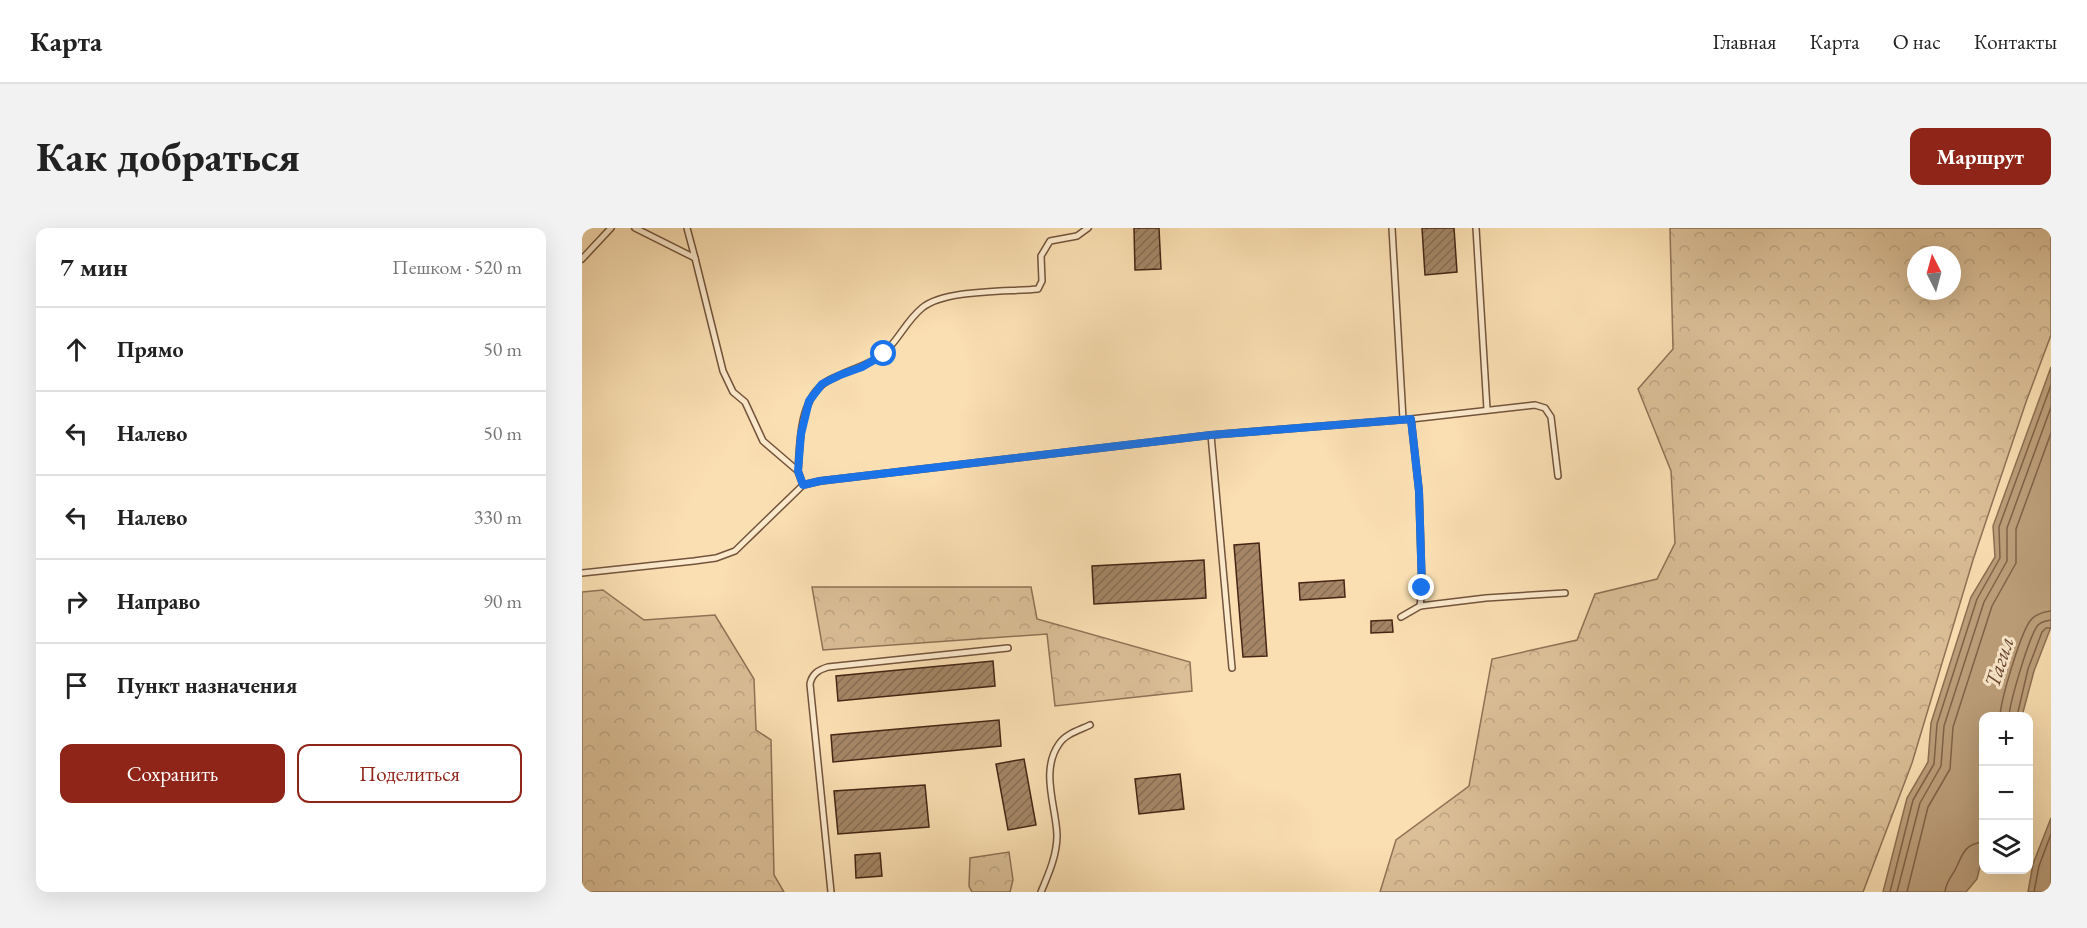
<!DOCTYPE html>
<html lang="ru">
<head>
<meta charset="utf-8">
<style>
  :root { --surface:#fff; --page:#f2f2f2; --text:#222; --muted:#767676; --line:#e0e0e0; --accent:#8f2418 }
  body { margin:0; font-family:"EB Garamond",serif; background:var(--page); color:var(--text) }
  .controls { position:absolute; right:18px; bottom:18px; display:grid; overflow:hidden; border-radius:12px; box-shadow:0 6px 24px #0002 }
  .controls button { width:54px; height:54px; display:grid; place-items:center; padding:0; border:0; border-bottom:2px solid var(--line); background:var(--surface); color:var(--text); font:30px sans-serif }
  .compass { position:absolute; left:1325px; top:18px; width:54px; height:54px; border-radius:50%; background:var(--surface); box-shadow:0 6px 24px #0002; rotate:354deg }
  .stop { position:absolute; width:18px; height:18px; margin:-14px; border:4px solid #1a73e8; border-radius:50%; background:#fff }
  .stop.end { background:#1a73e8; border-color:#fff; box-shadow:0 2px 6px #0008 }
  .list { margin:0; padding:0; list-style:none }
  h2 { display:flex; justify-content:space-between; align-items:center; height:78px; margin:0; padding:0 24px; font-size:26px }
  h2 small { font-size:20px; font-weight:400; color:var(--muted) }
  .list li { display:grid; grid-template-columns:39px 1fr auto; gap:18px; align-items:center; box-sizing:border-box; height:84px; padding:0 24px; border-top:2px solid var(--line) }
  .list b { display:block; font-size:22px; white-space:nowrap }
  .list em { font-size:20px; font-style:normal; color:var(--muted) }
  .actions { display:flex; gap:12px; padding:18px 24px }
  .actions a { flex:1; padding:14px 0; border:2px solid var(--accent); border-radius:12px; text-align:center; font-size:21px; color:var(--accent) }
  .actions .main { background:var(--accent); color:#fff }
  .icon { flex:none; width:33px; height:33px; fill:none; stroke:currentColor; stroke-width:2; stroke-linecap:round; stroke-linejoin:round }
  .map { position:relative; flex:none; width:1469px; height:664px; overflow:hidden; border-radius:12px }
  header { display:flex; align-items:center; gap:36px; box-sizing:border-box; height:84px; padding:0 30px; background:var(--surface); border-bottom:2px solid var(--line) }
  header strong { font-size:28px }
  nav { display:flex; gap:33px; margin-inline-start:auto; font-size:21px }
  .intro { display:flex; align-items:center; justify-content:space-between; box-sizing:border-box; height:144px; padding:0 36px }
  h1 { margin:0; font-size:42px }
  .button { padding:15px 27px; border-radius:12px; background:var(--accent); color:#fff; font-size:21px; font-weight:700 }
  main { display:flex; gap:36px; padding:0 36px }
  aside { flex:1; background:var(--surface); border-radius:12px; box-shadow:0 6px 24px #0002 }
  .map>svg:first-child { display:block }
  .forest { fill:url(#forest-crowns); stroke:#907256; stroke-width:1.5; fill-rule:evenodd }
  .water { fill:#bda07c; stroke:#8d6f52; stroke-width:1.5 }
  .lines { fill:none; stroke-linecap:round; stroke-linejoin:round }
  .shore { stroke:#826248; stroke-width:1.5 }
  .building { fill:url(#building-hatch); stroke:#462514; stroke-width:1.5 }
  .service-casing { stroke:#73543c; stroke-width:8 }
  .service { stroke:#fceacd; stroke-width:5 }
  .route { stroke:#1a73e8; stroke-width:8 }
  .labels { text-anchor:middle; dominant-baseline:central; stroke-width:6; stroke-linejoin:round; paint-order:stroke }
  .water-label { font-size:22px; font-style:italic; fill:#6a4a33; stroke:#fceacd }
</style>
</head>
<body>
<header>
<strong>Карта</strong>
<nav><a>Главная</a><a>Карта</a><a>О нас</a><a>Контакты</a></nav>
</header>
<div class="intro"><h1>Как добраться</h1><a class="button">Маршрут</a></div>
<main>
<aside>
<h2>7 мин<small>Пешком · 520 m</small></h2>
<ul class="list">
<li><svg class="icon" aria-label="ahead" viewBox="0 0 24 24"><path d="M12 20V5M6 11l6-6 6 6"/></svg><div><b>Прямо</b></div><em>50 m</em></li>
<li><svg class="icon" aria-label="left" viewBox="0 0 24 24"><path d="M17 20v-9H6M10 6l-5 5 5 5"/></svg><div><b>Налево</b></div><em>50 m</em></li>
<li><svg class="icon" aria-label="left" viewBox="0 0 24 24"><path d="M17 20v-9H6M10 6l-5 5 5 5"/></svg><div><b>Налево</b></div><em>330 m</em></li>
<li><svg class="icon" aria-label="right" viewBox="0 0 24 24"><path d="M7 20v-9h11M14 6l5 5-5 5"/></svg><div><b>Направо</b></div><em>90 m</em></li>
<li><svg class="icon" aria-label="arrive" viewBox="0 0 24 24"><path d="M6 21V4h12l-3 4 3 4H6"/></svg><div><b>Пункт назначения</b></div></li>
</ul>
<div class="actions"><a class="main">Сохранить</a><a>Поделиться</a></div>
</aside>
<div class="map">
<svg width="1469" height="664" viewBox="0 0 1469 664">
  <defs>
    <pattern id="forest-crowns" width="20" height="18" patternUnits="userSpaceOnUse" patternTransform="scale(1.5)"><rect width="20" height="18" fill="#dbbf97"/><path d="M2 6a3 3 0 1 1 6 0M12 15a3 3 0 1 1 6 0" fill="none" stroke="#bda481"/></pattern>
    <pattern id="building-hatch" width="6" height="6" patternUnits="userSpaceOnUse" patternTransform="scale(1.5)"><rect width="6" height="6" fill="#a48666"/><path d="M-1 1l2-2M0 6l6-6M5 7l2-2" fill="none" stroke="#876d53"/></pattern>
  </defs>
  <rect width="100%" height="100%" fill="#fadfb2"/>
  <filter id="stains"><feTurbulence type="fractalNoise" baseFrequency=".00333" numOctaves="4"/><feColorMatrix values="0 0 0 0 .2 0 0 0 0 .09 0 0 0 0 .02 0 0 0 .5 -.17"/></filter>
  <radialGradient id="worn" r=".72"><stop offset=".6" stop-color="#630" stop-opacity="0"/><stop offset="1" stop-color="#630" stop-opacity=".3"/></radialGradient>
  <g class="forest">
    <path d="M1088 0H1469V107L1444 174 1391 332 1330 535 1281 664H798L814 612 887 558 910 431 995 412 1013 366 1075 351 1093 315 1089 243 1056 161 1091 121ZM1334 27H1370V63H1334Z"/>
    <polygon points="230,359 449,359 455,391 608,434 610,463 473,478 465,406 241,422"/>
    <polygon points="21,362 62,392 133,387 172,451 174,502 189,512 192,647 202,664 0,664 0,364"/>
    <polygon points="427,624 431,652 428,664 390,664 387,658 388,630"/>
  </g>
  <g class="water">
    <polygon points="1469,139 1469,399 1452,443 1440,488 1402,488 1401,627 1395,651 1384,664 1301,664 1325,570 1346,534 1349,495 1389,369 1413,329 1411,298"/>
    <polygon points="1469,590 1469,664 1446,664 1451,636"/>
  </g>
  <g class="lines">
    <g class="shore">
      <path d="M1418 488C1419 471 1438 407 1448 393 1453 386 1461 384 1469 383"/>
      <path d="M1427 488C1428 474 1447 408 1456 397 1460 393 1464 393 1469 392"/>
      <polyline points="1435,488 1446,441 1460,404 1464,400 1469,400"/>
      <polyline points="1308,664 1331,572 1352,536 1355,496 1395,371 1418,330 1417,299 1469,157"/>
      <polyline points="1315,664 1338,575 1359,538 1362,498 1402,374 1425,333 1425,300 1469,179"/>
      <polyline points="1325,664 1346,579 1368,541 1371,499 1410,378 1434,335 1434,301 1469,205"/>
      <path d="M1363 664C1364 652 1371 648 1375 638 1381 624 1385 615 1402 614"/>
      <polyline points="1452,664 1457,638 1469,606"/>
    </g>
  </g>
  <g class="building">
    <polygon points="552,0 577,0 579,41 553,42"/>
    <polygon points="840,0 872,0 875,44 843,47"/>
    <polygon points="677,315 685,428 661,429 652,317"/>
    <polygon points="622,332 624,370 512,376 510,338"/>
    <polygon points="762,352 763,369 718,372 717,355"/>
    <polygon points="810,392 811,404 789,405 789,393"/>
    <polygon points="411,433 413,458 256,473 254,448"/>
    <polygon points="417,492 419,518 251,534 249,507"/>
    <polygon points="442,531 454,597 426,602 414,536"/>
    <polygon points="598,546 602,581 557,586 553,551"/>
    <polygon points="343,557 347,599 256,606 252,563"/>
    <polygon points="298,625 300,648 274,650 273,627"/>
  </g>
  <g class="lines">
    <g class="service-casing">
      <g id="service">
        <polyline points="53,0 113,30 141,143 151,164 163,174 181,213 216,243 221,257"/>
        <polyline points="105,0 113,30"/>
        <polyline points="810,0 821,191"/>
        <polyline points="894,0 905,181"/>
        <polyline points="0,31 29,0"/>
        <polyline points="629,207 650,440"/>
        <path d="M216 243C218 216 217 176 240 157 244 153 251 150 256 148 271 140 288 137 301 126 316 113 324 93 340 80 363 61 426 64 456 61L460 53 459 28 468 13 495 8 506 0"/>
        <polyline points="0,345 112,333 134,330 153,323 221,257 238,253 629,207 829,191 953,177 963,180 969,189 976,248"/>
        <polyline points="838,378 904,370 983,365"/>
        <polyline points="819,389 838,378 840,361 837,263 829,191"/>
        <path d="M249 664 228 456C230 446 236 442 246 439L426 420"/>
        <path d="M459 664C467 645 475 627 475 607 474 578 458 543 477 516 483 506 498 502 508 497"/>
      </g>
    </g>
    <use href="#service" class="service"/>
  </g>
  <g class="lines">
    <polyline class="route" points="302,126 280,139 258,147 240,156 227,173 219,206 216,243 221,257 238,253 629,207 829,191 837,263 840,360"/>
  </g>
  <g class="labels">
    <g class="water-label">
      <text transform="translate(1417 434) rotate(-72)">Тагил</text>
    </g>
  </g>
  <rect width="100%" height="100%" filter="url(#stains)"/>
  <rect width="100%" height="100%" fill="url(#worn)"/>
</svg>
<div class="controls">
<button>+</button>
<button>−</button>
<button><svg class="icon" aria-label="layers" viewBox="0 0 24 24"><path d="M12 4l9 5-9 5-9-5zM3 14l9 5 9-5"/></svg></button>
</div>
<svg class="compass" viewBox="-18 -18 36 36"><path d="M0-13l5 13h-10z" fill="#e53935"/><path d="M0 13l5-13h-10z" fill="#767676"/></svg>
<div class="stop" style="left:302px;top:126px"></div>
<div class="stop end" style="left:840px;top:360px"></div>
</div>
</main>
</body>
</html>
